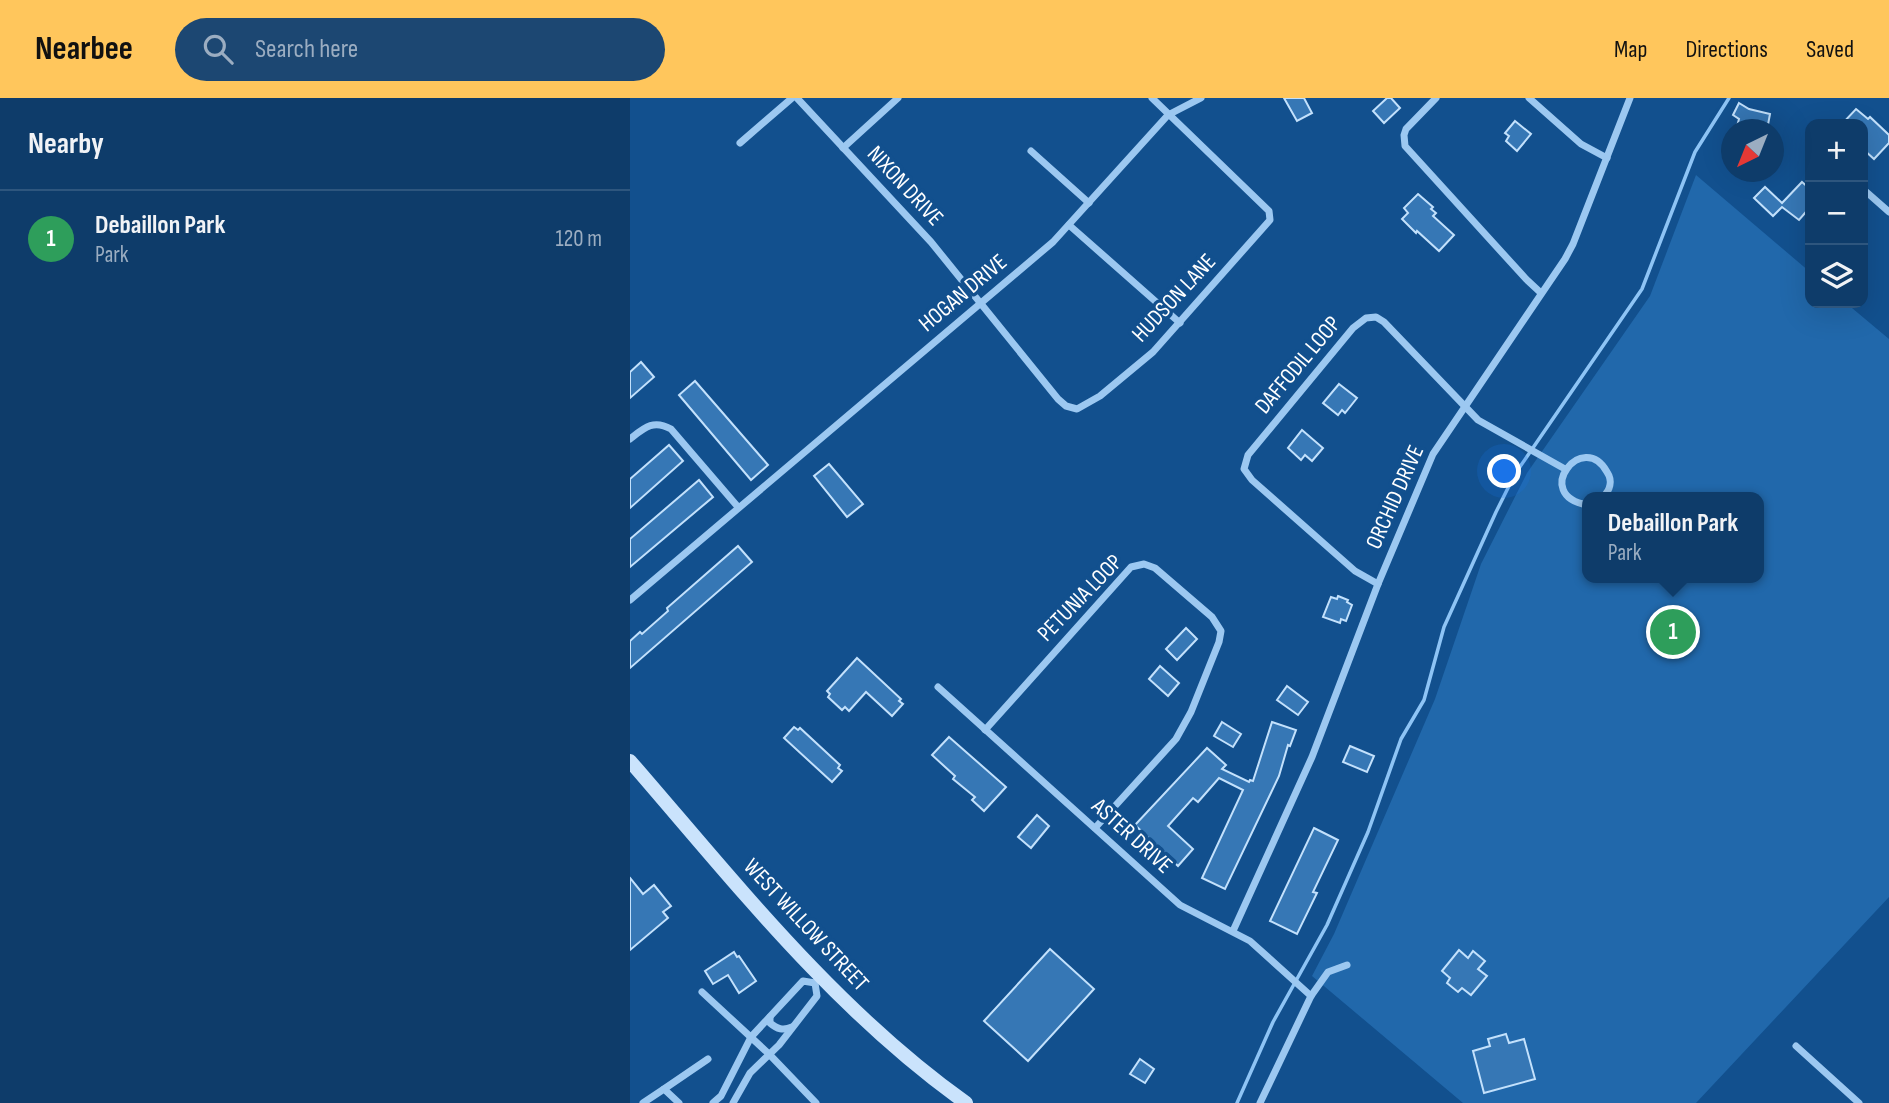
<!DOCTYPE html>
<html lang="en">
<head>
<meta charset="utf-8">
<style>
  :root { --surface:#0e3c6a; --page:#1c4772; --text:#f1f3f6; --muted:#9badc1; --line:#2e567e; --accent:#ffc65c }
  body { margin:0; font-family:"Sofia Sans Condensed",sans-serif; background:var(--page); color:var(--text) }
  .controls { position:absolute; right:21px; top:21px; display:grid; overflow:hidden; border-radius:14px; box-shadow:0 7px 28px #0002 }
  .controls button { width:63px; height:63px; display:grid; place-items:center; padding:0; border:0; border-bottom:2px solid var(--line); background:var(--surface); color:var(--text); font:35px sans-serif }
  .compass { position:absolute; left:1091px; top:21px; width:63px; height:63px; border-radius:50%; background:var(--surface); box-shadow:0 7px 28px #0002; rotate:223deg }
  .you { position:absolute; left:875px; top:374px; width:24px; height:24px; margin:-18px; border:5px solid #fff; border-radius:50%; background:#1a73e8; box-shadow:0 0 0 10px #1a73e833 }
  .badge { display:grid; place-items:center; width:46px; height:46px; border-radius:50%; background:var(--accent); color:#fff; font-size:23px; font-weight:700 }
  .pin { position:absolute; translate:-50% -50%; border:4px solid #fff; box-shadow:0 2px 7px #0006 }
  .popup { position:absolute; left:952px; top:394px; width:182px; height:91px; box-sizing:border-box; display:grid; place-content:center; border-radius:14px; background:var(--surface); filter:drop-shadow(0 2px 5px #0005); font-size:23px; white-space:nowrap; color:var(--muted) }
  .popup b { font-size:26px; color:var(--text) }
  .popup::after { content:''; position:absolute; left:50%; top:100%; margin-left:-14px; border:14px solid transparent; border-top-color:var(--surface) }
  .list { margin:0; padding:0; list-style:none }
  h2 { display:flex; justify-content:space-between; align-items:center; height:91px; margin:0; padding:0 28px; font-size:30px }
  h2 small { font-size:23px; font-weight:400; color:var(--muted) }
  .list li { display:grid; grid-template-columns:46px 1fr auto; gap:21px; align-items:center; box-sizing:border-box; height:98px; padding:0 28px; border-top:2px solid var(--line) }
  .list b { display:block; font-size:26px; white-space:nowrap }
  .list p { margin:0; font-size:23px; white-space:nowrap; color:var(--muted) }
  .list em { font-size:23px; font-style:normal; color:var(--muted) }
  .icon { flex:none; width:38px; height:38px; fill:none; stroke:currentColor; stroke-width:2; stroke-linecap:round; stroke-linejoin:round }
  .map { position:relative; flex:none; width:1259px; height:1005px; overflow:hidden }
  header { display:flex; align-items:center; gap:42px; box-sizing:border-box; height:98px; padding:0 35px; background:var(--accent); color:#111 }
  header strong { font-size:33px }
  nav { display:flex; gap:38px; margin-inline-start:auto; font-size:24px }
  .search { width:490px; height:63px; background:var(--page); display:flex; align-items:center; gap:18px; box-sizing:border-box; padding:0 24px; border-radius:38px; color:var(--muted); font-size:26px }
  main { display:flex }
  aside { flex:1; background:var(--surface) }
  .map>svg:first-child { display:block }
  .green { fill:#2168ab; fill-rule:evenodd }
  .lines { fill:none; stroke-linecap:round; stroke-linejoin:round }
  .stream { stroke:#8ec4f5; stroke-width:3.5 }
  .building { fill:#3677b5; stroke:#c3e1fc; stroke-width:2 }
  .street { stroke:#9cc8f1; stroke-width:7 }
  .secondary { stroke:#cae3fc; stroke-width:14 }
  .labels { text-anchor:middle; dominant-baseline:central; stroke-width:7; stroke-linejoin:round; paint-order:stroke }
  .street-label { font-size:23px; fill:#fff; stroke:#12508e }
</style>
</head>
<body>
<header>
<strong>Nearbee</strong>
<div class="search"><svg class="icon" aria-label="search" viewBox="0 0 24 24"><circle cx="10" cy="10" r="6"/><path d="M15 15l6 6"/></svg>Search here</div>
<nav><a>Map</a><a>Directions</a><a>Saved</a></nav>
</header>
<main>
<aside>
<h2>Nearby<small></small></h2>
<ul class="list">
<li><span class="badge" style="background:#2e9e5b">1</span><div><b>Debaillon Park</b><p>Park</p></div><em>120 m</em></li>
</ul>
</aside>
<div class="map">
<svg width="1259" height="1005" viewBox="0 0 1259 1005">
  <rect width="100%" height="100%" fill="#12508e"/>
  <path class="green" d="M1066 77 1180 174V205H1216L1259 241V799L1066 1005H833L682 878 704 836 805 601 851 466 897 375 1020 198ZM957 399H1129V480H957Z"/>
  <g class="lines">
    <polyline class="stream" points="607,1005 643,924 697,827 738,734 771,641 794,602 814,529 866,414 885,376 1012,191 1065,54 1099,0"/>
  </g>
  <g class="building">
    <polygon points="654,0 674,0 682,15 667,23"/>
    <polygon points="757,0 761,0 770,10 754,25 743,13"/>
    <polygon points="1109,5 1119,11 1140,16 1137,32 1106,32 1109,21 1103,17"/>
    <polygon points="1226,11 1238,21 1240,19 1259,37 1259,45 1244,61 1233,51 1233,26 1212,26"/>
    <polygon points="885,23 901,36 887,53 876,43 879,38 875,35"/>
    <polygon points="1172,84 1180,91 1180,119 1175,115 1169,122 1152,109 1143,118 1124,100 1135,89 1152,105"/>
    <polygon points="788,96 803,109 801,111 806,115 803,118 824,137 809,153 787,133 786,135 772,121 778,115 774,110"/>
    <polygon points="11,264 24,279 0,300 0,274"/>
    <polygon points="65,283 138,367 121,382 49,297"/>
    <polygon points="709,286 727,300 715,315 712,312 708,317 693,305"/>
    <polygon points="672,332 693,350 682,363 675,357 671,362 658,350"/>
    <polygon points="39,347 53,363 0,410 0,381"/>
    <polygon points="199,366 233,406 217,419 184,378"/>
    <polygon points="69,382 83,399 0,469 0,441"/>
    <polygon points="108,448 122,464 0,570 0,543 10,534 12,536 38,513 37,510"/>
    <polygon points="708,498 718,502 717,504 722,507 716,523 711,521 710,525 693,519 701,499 707,501"/>
    <polygon points="556,530 567,541 547,562 536,551"/>
    <polygon points="227,560 271,601 269,603 273,606 262,618 236,594 219,613 215,609 212,612 198,599 200,596 197,593"/>
    <polygon points="530,568 549,585 538,598 519,581"/>
    <polygon points="657,588 678,604 668,617 647,602"/>
    <polygon points="592,624 611,636 603,649 584,638"/>
    <polygon points="642,624 666,632 660,648 658,647 649,678 595,791 572,780 613,692 589,680 568,704 563,700 538,728 563,751 548,768 505,727 577,650 596,667 592,671 619,684 620,682 623,683"/>
    <polygon points="164,629 168,632 170,630 210,667 208,670 212,673 202,684 154,640"/>
    <polygon points="319,639 376,689 354,713 342,702 345,699 323,681 325,678 302,657"/>
    <polygon points="720,648 744,658 737,674 713,664"/>
    <polygon points="407,717 419,728 401,750 388,739"/>
    <polygon points="684,730 708,742 683,794 687,795 667,836 640,823"/>
    <polygon points="0,780 13,796 24,787 41,808 33,814 38,820 0,852"/>
    <polygon points="420,851 464,891 398,963 354,923"/>
    <polygon points="829,852 838,860 843,853 855,863 848,871 857,878 841,897 832,890 828,894 817,885 820,880 812,873"/>
    <polygon points="104,854 107,859 109,858 126,883 109,895 98,877 83,886 75,873"/>
    <polygon points="876,936 879,945 894,941 905,981 854,995 843,953 860,948 858,941"/>
    <polygon points="510,961 524,971 515,985 500,976"/>
  </g>
  <g class="lines">
    <g class="street">
      <polyline points="167,0 301,144 428,301 436,308 447,311 470,298 523,254 640,122 639,113 522,0"/>
      <polyline points="806,0 776,31 774,37 775,48 896,181 911,195"/>
      <polyline points="899,0 951,46 977,60"/>
      <polyline points="1180,44 1180,45"/>
      <polyline points="110,45 162,0"/>
      <polyline points="213,50 268,0"/>
      <polyline points="401,53 459,105"/>
      <polyline points="1233,91 1259,114"/>
      <polyline points="439,127 550,225"/>
      <path d="M0 341C14 330 23 321 41 331L108 409"/>
      <path d="M957 407C901 397 953 331 977 374 983 383 980 392 973 399"/>
      <polyline points="748,486 725,473 622,382 614,371 618,357 723,230 736,220 746,219 754,224 848,322 935,371"/>
      <polyline points="0,502 423,144 538,17 571,0"/>
      <polyline points="308,589 550,807 620,843 681,898"/>
      <polyline points="355,632 501,469 514,466 525,470 582,519 591,533 589,544 561,614 546,641 465,730"/>
      <polyline points="603,833 682,659 748,486 803,356 935,161 943,146 1000,0"/>
      <polyline points="72,894 139,956 186,1005"/>
      <path d="M140 919V925C147 931 153 933 162 929"/>
      <polyline points="1166,948 1229,1005"/>
      <polyline points="34,991 78,961"/>
      <polyline points="13,1005 34,991 49,1005"/>
      <polyline points="83,1005 91,998 121,939 173,883 185,885"/>
      <polyline points="103,1005 120,975 149,947 187,898 185,885"/>
      <polyline points="630,1005 681,898 698,874 717,867"/>
    </g>
    <path class="secondary" d="M0 663C105 784 204 911 336 1005"/>
  </g>
  <g class="labels">
    <g class="street-label">
      <text transform="translate(275 88) rotate(47)">NIXON DRIVE</text>
      <text transform="translate(333 195) rotate(-40)">HOGAN DRIVE</text>
      <text transform="translate(544 200) rotate(-47)">HUDSON LANE</text>
      <text transform="translate(668 267) rotate(-50)">DAFFODIL LOOP</text>
      <text transform="translate(765 399) rotate(-66)">ORCHID DRIVE</text>
      <text transform="translate(450 500) rotate(-46)">PETUNIA LOOP</text>
      <text transform="translate(502 738) rotate(42)">ASTER DRIVE</text>
      <text transform="translate(176 827) rotate(47)">WEST WILLOW STREET</text>
    </g>
  </g>
</svg>
<div class="controls">
<button>+</button>
<button>−</button>
<button><svg class="icon" aria-label="layers" viewBox="0 0 24 24"><path d="M12 4l9 5-9 5-9-5zM3 14l9 5 9-5"/></svg></button>
</div>
<svg class="compass" viewBox="-18 -18 36 36"><path d="M0-13l5 13h-10z" fill="#e53935"/><path d="M0 13l5-13h-10z" fill="#9badc1"/></svg>
<div class="you"></div>
<div class="pin badge" style="left:1043px;top:534px;background:#2e9e5b">1</div>
<div class="popup"><b>Debaillon Park</b>Park</div>
</div>
</main>
</body>
</html>
